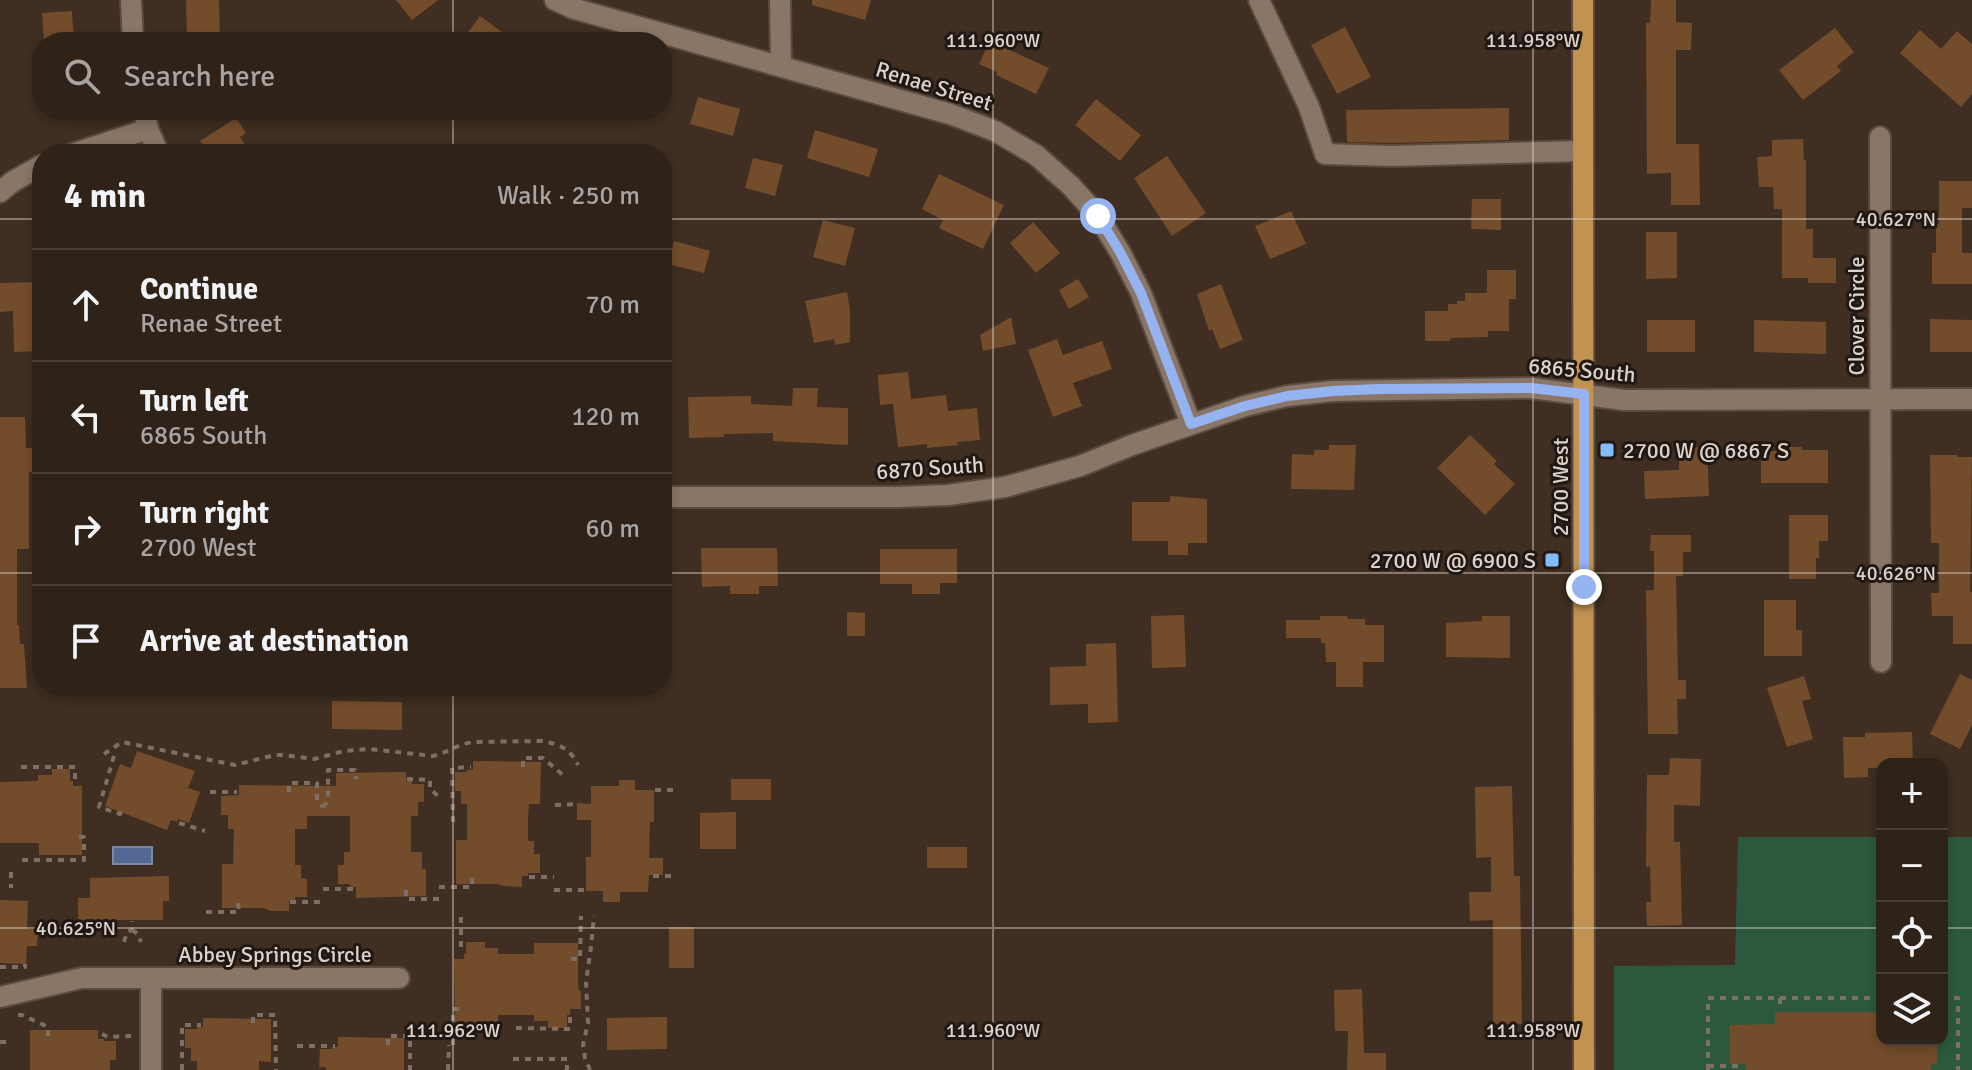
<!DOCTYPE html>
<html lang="en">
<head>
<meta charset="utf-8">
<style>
  :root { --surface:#2f2219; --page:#3b2f26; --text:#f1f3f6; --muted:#a7a4a2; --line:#4a3f38 }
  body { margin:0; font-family:Signika,sans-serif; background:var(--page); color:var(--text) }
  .controls { position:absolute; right:24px; bottom:24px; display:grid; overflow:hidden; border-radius:16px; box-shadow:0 4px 12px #0003 }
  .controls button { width:72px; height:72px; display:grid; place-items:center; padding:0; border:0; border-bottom:2px solid var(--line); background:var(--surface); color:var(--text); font:40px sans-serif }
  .stop { position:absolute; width:24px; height:24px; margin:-18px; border:6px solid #95b2f1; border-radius:50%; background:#fff }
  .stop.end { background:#95b2f1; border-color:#fff; box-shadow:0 2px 8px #0008 }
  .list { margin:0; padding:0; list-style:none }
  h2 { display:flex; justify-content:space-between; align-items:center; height:104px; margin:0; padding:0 32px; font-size:34px }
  h2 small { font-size:26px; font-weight:400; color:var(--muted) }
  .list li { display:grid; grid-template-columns:52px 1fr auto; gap:24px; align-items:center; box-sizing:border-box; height:112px; padding:0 32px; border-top:2px solid var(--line) }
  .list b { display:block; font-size:30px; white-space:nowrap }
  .list p { margin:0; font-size:26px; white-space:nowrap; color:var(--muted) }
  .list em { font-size:26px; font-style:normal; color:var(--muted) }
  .icon { flex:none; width:44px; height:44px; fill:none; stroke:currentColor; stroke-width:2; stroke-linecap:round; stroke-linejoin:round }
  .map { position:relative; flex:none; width:1972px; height:1070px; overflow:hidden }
  .search { position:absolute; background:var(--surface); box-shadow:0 4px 12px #0003; left:32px; top:32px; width:640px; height:88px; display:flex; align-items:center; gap:20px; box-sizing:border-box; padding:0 28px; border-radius:32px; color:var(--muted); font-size:30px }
  .panel { position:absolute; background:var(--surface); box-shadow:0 4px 12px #0003; left:32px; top:144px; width:640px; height:552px; border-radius:32px }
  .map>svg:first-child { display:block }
  .green { fill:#2c593d }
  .water { fill:#536993; stroke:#7c88a4; stroke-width:2 }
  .building { fill:#734d2b }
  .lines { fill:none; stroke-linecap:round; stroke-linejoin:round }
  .minor-casing { stroke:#594b3f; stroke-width:24 }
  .major-casing { stroke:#594b3f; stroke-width:24 }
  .path { stroke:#7e6f64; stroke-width:4; stroke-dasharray:6 6; stroke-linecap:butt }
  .minor { stroke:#8a7667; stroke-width:20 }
  .major { stroke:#c29251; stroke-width:20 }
  .route { stroke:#95b2f1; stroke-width:10 }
  .ticks { fill:none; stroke:#ddd2ca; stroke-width:2; stroke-opacity:0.45 }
  .poi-dot { fill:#83bcfb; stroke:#201812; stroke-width:3 }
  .labels { text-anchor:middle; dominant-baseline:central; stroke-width:6; stroke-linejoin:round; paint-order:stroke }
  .street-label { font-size:22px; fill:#ddd2ca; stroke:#201812 }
  .poi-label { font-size:22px; fill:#ddd2ca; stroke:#201812; text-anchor:start }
  .ticks-label { font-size:20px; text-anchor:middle; fill:#ddd2ca; stroke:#201812; stroke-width:6; stroke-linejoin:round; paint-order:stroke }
</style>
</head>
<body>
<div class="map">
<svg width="1972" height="1070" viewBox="0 0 1972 1070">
  <rect width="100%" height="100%" fill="#3f2e21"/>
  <polygon class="green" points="1738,837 1882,837 1882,1040 1942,1040 1942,837 1972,837 1972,1070 1614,1070 1614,966 1735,965"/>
  <rect class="water" x="113" y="847" width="39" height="17"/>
  <g class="building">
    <polygon points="186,0 219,0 220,42 187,42"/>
    <polygon points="396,0 438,0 412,20"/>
    <polygon points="812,0 871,0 865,20 812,5"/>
    <polygon points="1651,0 1676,0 1676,22 1692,23 1691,50 1676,50 1676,144 1699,144 1700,205 1671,205 1671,173 1647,174 1646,23 1650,23"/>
    <polygon points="72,11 74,42 44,42 42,13"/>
    <polygon points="480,16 502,32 494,42 461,42"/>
    <polygon points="1345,27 1371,77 1337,94 1311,45"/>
    <polygon points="1835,28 1854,52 1837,66 1841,71 1803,100 1779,70"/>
    <polygon points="1920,30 1941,49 1957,31 1972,44 1972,94 1961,107 1900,53"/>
    <polygon points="990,41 1049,68 1036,94 996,75 997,72 979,64"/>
    <polygon points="698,97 740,109 733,136 690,124"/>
    <polygon points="1096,99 1141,135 1120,161 1075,125"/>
    <polygon points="1509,108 1509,140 1392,143 1347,142 1346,110"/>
    <polygon points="236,118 246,133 240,137 251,154 208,154 200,141"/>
    <polygon points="815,130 878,149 869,177 807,158"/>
    <polygon points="1803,139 1804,160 1806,160 1806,229 1813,229 1813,258 1836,258 1836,283 1808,283 1808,278 1782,278 1782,209 1774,209 1773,187 1759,187 1757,157 1772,156 1772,140"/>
    <polygon points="1167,156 1206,213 1172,236 1134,178"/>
    <polygon points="753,158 783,165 775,196 745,188"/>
    <polygon points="939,174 1004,205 983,249 939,228 943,220 922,209"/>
    <polygon points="1939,181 1972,181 1972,208 1962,208 1962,253 1972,253 1972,284 1932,284 1932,253 1936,253 1936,224 1939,224"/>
    <polygon points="1472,199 1501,199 1501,230 1471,229"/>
    <polygon points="1291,211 1306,244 1270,259 1255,226"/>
    <polygon points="823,220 855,228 845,266 813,257"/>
    <polygon points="1033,222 1060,253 1036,273 1010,243"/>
    <polygon points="1646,232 1677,232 1677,278 1646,279"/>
    <polygon points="674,241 710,251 704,273 668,264"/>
    <polygon points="1487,270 1516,270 1516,299 1509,299 1509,331 1488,331 1488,337 1450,338 1450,341 1425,341 1425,311 1448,311 1448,304 1457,304 1457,301 1465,301 1465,293 1487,293"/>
    <polygon points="1078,279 1089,297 1069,309 1059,290"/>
    <polygon points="40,282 42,351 14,352 13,311 0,312 0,283"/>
    <polygon points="1221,284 1243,340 1220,349 1212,329 1209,331 1197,294"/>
    <polygon points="847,292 850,310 850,342 835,345 834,339 814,343 805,301"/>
    <polygon points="1011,317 1016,344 983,351 980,335"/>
    <polygon points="1930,319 1972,320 1972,352 1930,352"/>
    <rect x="1647" y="320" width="48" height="32"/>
    <polygon points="1754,320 1826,322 1826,354 1754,352"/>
    <polygon points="1057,339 1063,355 1102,341 1112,369 1073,383 1082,406 1053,417 1028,350"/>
    <polygon points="908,372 911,399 946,395 948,411 977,408 980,440 957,442 958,445 927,448 927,444 898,447 893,404 880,405 878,375"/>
    <polygon points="793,388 818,388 817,407 848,408 848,445 773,441 773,433 724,434 724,437 689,438 688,397 751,396 751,404 792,406"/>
    <polygon points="0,417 25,417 26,448 42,448 42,472 29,472 29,549 17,549 17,625 19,625 20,644 24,644 27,688 0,688"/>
    <polygon points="1470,435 1497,461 1494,464 1515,484 1485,515 1437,468"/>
    <polygon points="1329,445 1356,445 1354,490 1291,489 1292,454 1314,455 1314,450 1329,450"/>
    <polygon points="1707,447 1709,496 1645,499 1644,471 1679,470 1679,448"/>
    <polygon points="1779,447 1802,447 1802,450 1828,450 1828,483 1761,483 1761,451 1779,451"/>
    <polygon points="1930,455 1957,455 1957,457 1972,457 1970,592 1972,592 1972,644 1953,644 1953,616 1932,616 1931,593 1939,593 1939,543 1931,543"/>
    <polygon points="1170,496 1207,499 1207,543 1188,543 1188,555 1168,555 1168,541 1132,541 1132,502 1170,502"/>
    <polygon points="1789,515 1828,515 1828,541 1819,541 1819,558 1816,558 1816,579 1789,579"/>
    <polygon points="1651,535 1691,535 1691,552 1683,552 1683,576 1676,576 1678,680 1686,680 1686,699 1677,699 1678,734 1648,734 1646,590 1654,590 1654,551 1650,551"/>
    <polygon points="701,548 777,548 778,586 759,586 759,594 730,594 730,586 702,587"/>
    <polygon points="880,549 957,549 957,583 940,583 940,594 912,594 912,584 880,584"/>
    <polygon points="1764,600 1796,600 1796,630 1802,630 1802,656 1764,656"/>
    <polygon points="847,612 865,613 865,636 847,636"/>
    <polygon points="1184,615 1186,667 1152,668 1151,616"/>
    <polygon points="1320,616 1347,616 1348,619 1365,619 1365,625 1384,625 1384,662 1363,662 1363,687 1336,687 1336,662 1326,662 1325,643 1321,643 1321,638 1286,638 1286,620 1320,620"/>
    <polygon points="1482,616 1510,616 1510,658 1446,657 1446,623 1482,621"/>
    <polygon points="1116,643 1118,722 1088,723 1088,704 1050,705 1050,667 1086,666 1086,644"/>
    <polygon points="1960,674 1972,680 1972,725 1960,749 1930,734"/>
    <polygon points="1804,676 1811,699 1802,701 1813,739 1787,747 1767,688"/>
    <polygon points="332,701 402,702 402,730 332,729"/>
    <polygon points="1912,732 1913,764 1882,764 1882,768 1868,768 1868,777 1844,778 1843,737 1865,737 1865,733"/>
    <polygon points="137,751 195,771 188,788 200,792 189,823 178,819 177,822 171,820 167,830 105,806 120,764 131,768"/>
    <polygon points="1670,758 1701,759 1700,806 1674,805 1674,842 1680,842 1682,925 1647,926 1646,902 1651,902 1650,866 1646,867 1647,775 1669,775"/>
    <polygon points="473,761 541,762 540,804 529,804 528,822 528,841 534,841 534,854 540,854 540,873 528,873 528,876 522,876 522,887 504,886 497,884 456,884 456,840 467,840 467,804 461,804 461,791 455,791 455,772 467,772 467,770 473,770"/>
    <polygon points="52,769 70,769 70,781 73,781 73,786 82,786 82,855 39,855 39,843 0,843 0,782 38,781 38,775 52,775"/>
    <polygon points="406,772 406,781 412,781 412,784 424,784 424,802 418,802 418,816 411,816 411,852 422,852 422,869 426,869 426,896 356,898 356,887 350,887 350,884 338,884 338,865 344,865 344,852 350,852 350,816 307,816 307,829 295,829 295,865 301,865 301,878 307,879 307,897 295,897 295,901 289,901 289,911 271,911 264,908 222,908 222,864 233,864 234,829 228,829 228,815 221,815 221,796 239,795 239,785 336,786 336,773"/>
    <rect x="731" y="779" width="40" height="21"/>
    <polygon points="619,780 635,780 635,790 654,790 654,822 650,822 649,858 663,858 663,875 649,875 648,892 620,892 620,902 603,902 603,891 586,891 586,857 591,857 591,820 577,820 577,803 591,804 591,786 619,786"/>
    <polygon points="1512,786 1514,876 1520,876 1522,1024 1493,1024 1493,920 1470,921 1469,892 1491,892 1491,857 1476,858 1475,787"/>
    <polygon points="736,812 736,849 700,849 700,813"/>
    <rect x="927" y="847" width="40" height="21"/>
    <polygon points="169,876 169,901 163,901 163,920 101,920 101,928 78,928 78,898 90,898 90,878"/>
    <polygon points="0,900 28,901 27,929 38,929 37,946 27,946 26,964 0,963"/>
    <rect x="669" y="927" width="25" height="41"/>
    <polygon points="466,942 485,942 485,948 498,948 498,954 534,954 534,943 578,943 578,985 579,991 581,991 581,1009 570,1009 570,1015 567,1015 567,1028 548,1028 548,1021 534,1021 534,1015 498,1015 498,1027 455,1027 454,959 464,959 464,954 466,954"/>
    <polygon points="1362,989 1364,1053 1386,1053 1386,1070 1347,1070 1348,1031 1335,1031 1334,990"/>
    <polygon points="1775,1012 1882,1012 1882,1040 1937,1040 1937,1064 1931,1064 1931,1070 1746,1070 1746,1064 1730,1064 1730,1025 1775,1024"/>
    <polygon points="667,1017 667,1049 607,1050 607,1018"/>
    <polygon points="203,1018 271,1019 271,1062 259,1061 259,1070 197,1070 197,1061 191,1061 191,1048 185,1048 185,1029 197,1029 197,1027 203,1027"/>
    <polygon points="30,1030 98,1030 98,1039 104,1039 104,1041 116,1041 116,1060 110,1060 110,1070 30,1070"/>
    <polygon points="338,1037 404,1038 404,1070 326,1070 326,1067 319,1067 320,1049 332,1049 332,1047 338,1047"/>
  </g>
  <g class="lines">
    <g class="minor-casing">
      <g id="minor">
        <polyline points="131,0 133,42"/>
        <polyline points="555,0 572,8 950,114 995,131 1036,155 1071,186 1098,216 1120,252 1141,293 1191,424"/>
        <polyline points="780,0 781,66"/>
        <polyline points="1259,0 1309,107 1325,154 1392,156 1582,151"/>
        <polyline points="144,110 148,129 159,154"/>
        <polyline points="1880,137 1881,662"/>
        <polyline points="72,154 148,129"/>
        <polyline points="0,192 12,182 42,165"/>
        <polyline points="662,497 897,497 948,495 1005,487 1080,466 1132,445 1245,406 1287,396 1333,391 1531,388 1624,400 1972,399"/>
        <polyline points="151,978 151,1070"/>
        <polyline points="0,997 82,978 399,978"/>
      </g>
    </g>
    <g class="major-casing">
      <polyline id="major" points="1583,0 1584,1070"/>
    </g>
    <g class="path">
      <path d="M104 754 122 742 235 765 275 755H283L314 759 344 751 369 749 433 756C447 753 458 744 473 742L541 741C559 744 570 748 578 765"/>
      <polyline points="114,756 99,807 120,814 123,806"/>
      <polyline points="21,767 75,767 75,781"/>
      <polyline points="523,767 523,758 543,758 563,775"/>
      <polyline points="407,779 430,780 430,789 438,796"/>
      <polyline points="655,790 677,790"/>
      <polyline points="210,792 237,792"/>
      <polyline points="289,792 289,783 317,783 317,800 323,807"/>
      <polyline points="555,805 577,804"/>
      <polyline points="323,807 328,801 328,770 355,770 356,779"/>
      <polyline points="453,822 452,768 471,767"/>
      <polyline points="179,823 205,831"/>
      <polyline points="22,860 84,860 84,837 76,837"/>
      <polyline points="11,872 11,888"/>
      <polyline points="653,876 677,876"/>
      <polyline points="529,877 554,877"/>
      <polyline points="439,887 472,887 472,877"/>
      <polyline points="323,889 354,889"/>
      <polyline points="406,890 406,899 439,899"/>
      <polyline points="554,890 584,890"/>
      <polyline points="290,902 323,902"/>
      <polyline points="206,912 239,912 238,902"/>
      <polyline points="461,917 461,953"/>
      <polyline points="132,930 138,934 141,942"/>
      <polyline points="124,942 127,932 132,930 132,921"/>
      <polyline points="571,959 580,959 581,916"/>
      <polyline points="0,967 25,967 25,964"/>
      <polyline points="1780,998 1780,1010"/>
      <polyline points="1878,998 1878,1010"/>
      <polyline points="1942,998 1958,998 1958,1070"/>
      <polyline points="18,1015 22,1015 48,1027 48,1036"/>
      <polyline points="253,1023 253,1015 275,1015 276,1070"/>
      <polyline points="516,1028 570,1029 570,1017"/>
      <polyline points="102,1034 108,1037 131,1036"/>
      <polyline points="0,1042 12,1042"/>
      <polyline points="388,1045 388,1036 410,1036 410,1070"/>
      <polyline points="453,1045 453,1009 461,1009"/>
      <polyline points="297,1046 335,1046"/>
      <polyline points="513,1059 567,1059 567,1070"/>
      <polyline points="1708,1066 1744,1066"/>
      <polyline points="182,1070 182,1025 201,1025"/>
      <polyline points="448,1070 449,1045"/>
      <polyline points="590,1070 585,1058 583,1045 588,1023 586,982 591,947 594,916"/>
      <polyline points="1708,1070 1708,998 1882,998"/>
    </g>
    <use href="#minor" class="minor"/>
    <use href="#major" class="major"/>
  </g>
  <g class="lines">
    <polyline class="route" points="1098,216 1120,252 1141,293 1191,424 1245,406 1287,396 1333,391 1379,389 1531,388 1584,394 1584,587"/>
  </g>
  <path class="ticks" d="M453 0V42M993 0V1070M1533 0V1070M453 110V154M0 219H42M662 219H1972M0 573H42M662 573H1972M453 686V1070M0 928H1882M1942 928H1972"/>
  <g class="poi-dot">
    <rect x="1599" y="442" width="16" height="16" rx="4"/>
    <rect x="1544" y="552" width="16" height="16" rx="4"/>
  </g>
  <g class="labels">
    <g class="street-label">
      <text transform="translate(934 86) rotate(17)">Renae Street</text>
      <text transform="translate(1856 316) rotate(-90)">Clover Circle</text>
      <text transform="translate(1582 370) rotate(5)">6865 South</text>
      <text transform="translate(930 468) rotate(-4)">6870 South</text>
      <text transform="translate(1560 487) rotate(-90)">2700 West</text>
      <text x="275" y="954">Abbey Springs Circle</text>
    </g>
    <g class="poi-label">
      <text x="1623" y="450">2700 W @ 6867 S</text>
      <text x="1536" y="560" text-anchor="end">2700 W @ 6900 S</text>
    </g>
  </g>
  <g class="ticks-label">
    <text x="993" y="47">111.960°W</text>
    <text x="1533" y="47">111.958°W</text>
    <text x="1896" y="226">40.627°N</text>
    <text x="1896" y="580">40.626°N</text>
    <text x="76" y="935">40.625°N</text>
    <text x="453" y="1037">111.962°W</text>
    <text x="993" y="1037">111.960°W</text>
    <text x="1533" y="1037">111.958°W</text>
  </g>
</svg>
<div class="controls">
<button>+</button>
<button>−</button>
<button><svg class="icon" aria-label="locate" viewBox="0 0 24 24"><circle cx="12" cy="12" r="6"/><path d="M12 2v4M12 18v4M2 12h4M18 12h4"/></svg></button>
<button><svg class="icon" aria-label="layers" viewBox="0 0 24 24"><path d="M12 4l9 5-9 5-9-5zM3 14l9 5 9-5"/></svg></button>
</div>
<div class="stop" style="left:1098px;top:216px"></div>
<div class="stop end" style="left:1584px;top:587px"></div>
<div class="search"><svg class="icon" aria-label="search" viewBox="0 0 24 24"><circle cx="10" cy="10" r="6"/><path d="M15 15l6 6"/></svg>Search here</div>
<section class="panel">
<h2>4 min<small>Walk · 250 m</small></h2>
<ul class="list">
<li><svg class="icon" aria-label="ahead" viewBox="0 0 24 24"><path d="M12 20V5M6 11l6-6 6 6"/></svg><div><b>Continue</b><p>Renae Street</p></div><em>70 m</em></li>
<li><svg class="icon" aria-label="left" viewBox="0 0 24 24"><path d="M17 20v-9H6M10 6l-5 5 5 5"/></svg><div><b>Turn left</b><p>6865 South</p></div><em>120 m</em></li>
<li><svg class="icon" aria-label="right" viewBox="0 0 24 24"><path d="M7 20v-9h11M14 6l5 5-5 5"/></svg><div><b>Turn right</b><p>2700 West</p></div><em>60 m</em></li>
<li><svg class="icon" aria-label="arrive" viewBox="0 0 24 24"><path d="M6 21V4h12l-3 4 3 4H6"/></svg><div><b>Arrive at destination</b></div></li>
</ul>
</section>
</div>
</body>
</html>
